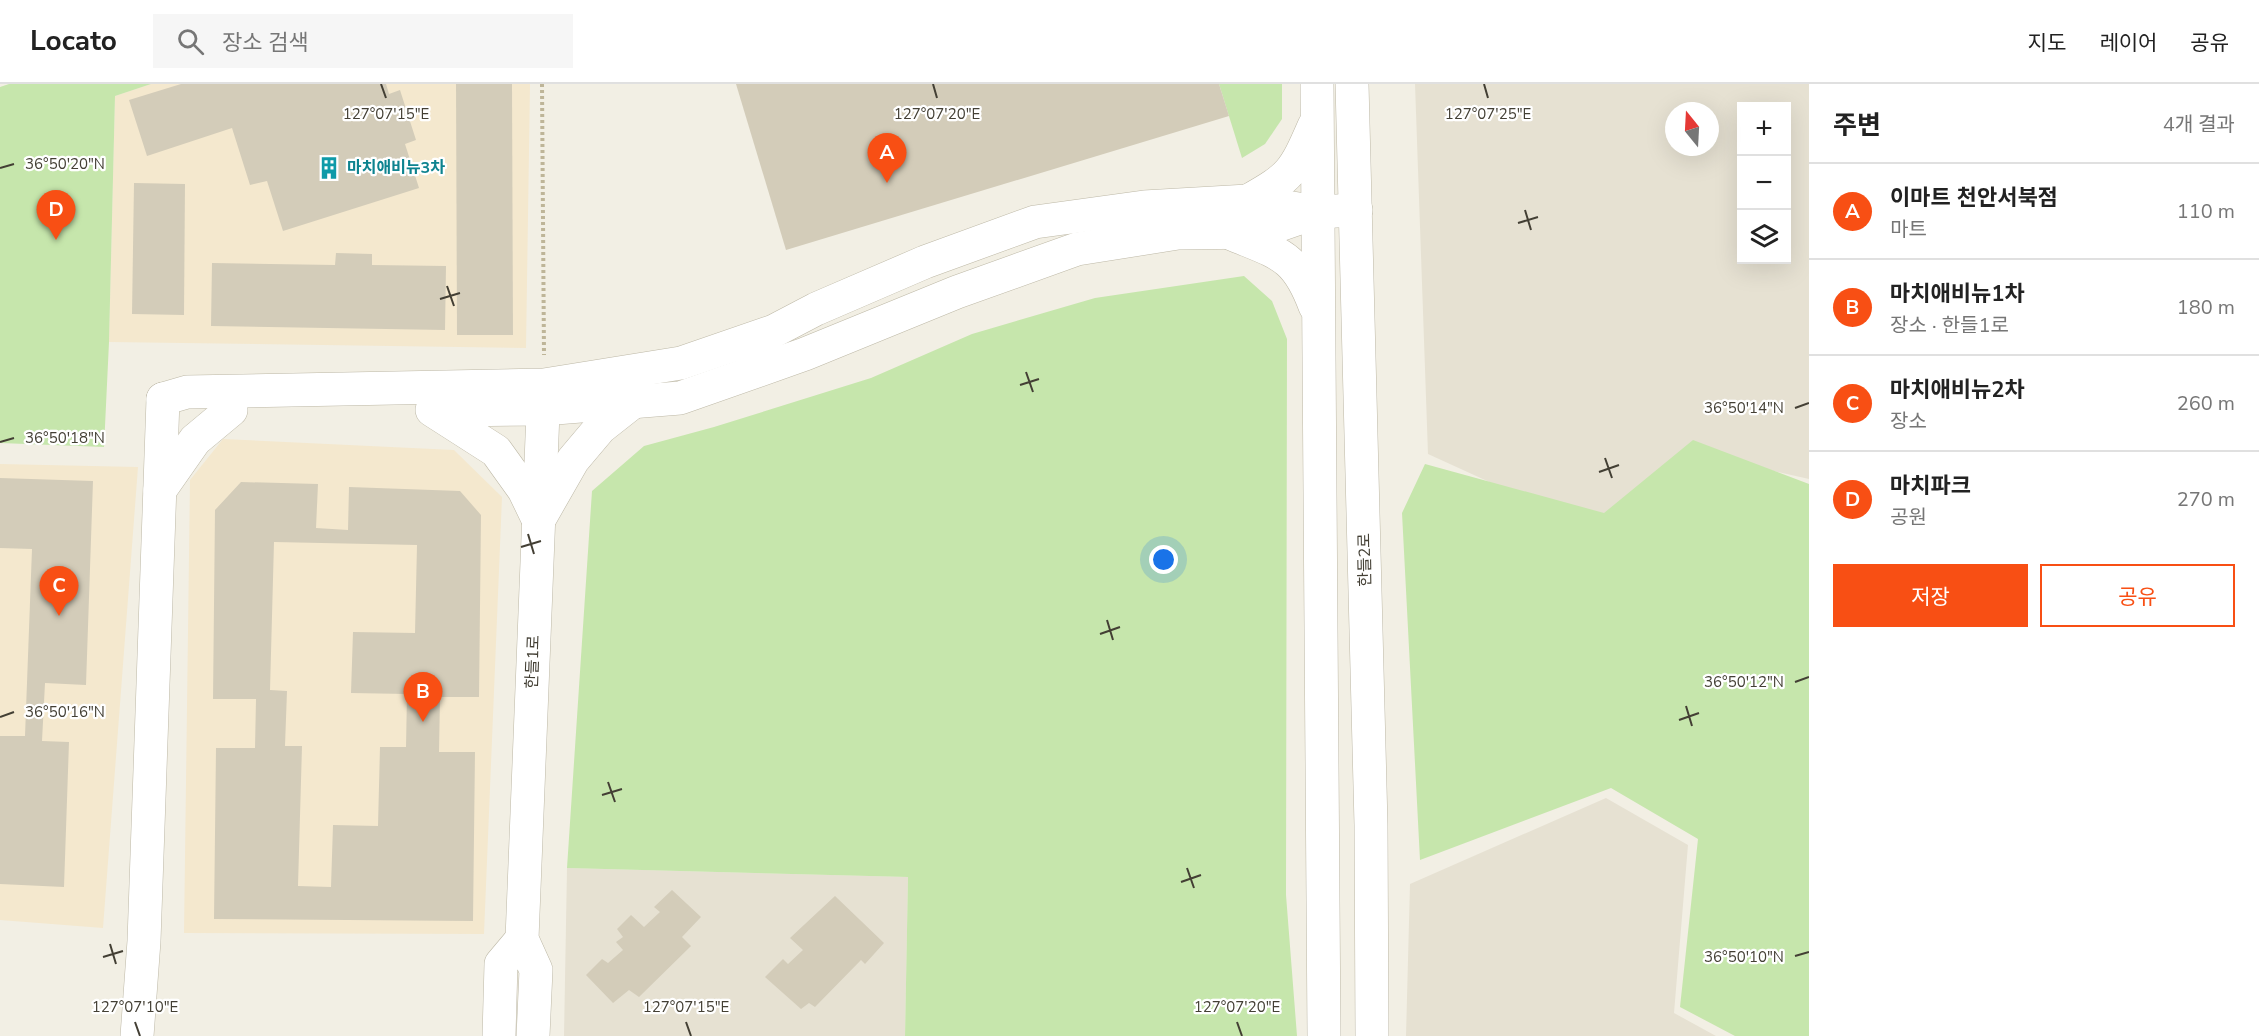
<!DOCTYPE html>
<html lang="ko">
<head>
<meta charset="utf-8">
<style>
  :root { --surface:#fff; --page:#f6f6f6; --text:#222; --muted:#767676; --line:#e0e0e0; --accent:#f84f14 }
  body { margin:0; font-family:"Nunito Sans","Noto Sans KR",sans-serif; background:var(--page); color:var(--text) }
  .controls { position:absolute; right:18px; top:18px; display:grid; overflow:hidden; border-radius:0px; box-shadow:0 6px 24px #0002 }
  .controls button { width:54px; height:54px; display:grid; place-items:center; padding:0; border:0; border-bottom:2px solid var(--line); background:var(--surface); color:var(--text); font:30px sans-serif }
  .compass { position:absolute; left:1665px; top:18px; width:54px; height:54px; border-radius:50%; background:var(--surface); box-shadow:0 6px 24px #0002; rotate:342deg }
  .you { position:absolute; left:1164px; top:476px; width:21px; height:21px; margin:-15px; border:4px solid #fff; border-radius:50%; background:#1a73e8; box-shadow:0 0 0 9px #1a73e833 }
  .badge { display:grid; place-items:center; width:39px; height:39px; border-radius:50%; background:var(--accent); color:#fff; font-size:20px; font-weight:700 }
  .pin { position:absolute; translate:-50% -50px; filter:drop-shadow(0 2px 3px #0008) }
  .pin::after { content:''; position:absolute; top:32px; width:21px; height:18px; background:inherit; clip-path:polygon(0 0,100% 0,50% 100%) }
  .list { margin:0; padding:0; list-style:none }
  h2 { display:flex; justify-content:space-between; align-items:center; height:78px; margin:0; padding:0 24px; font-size:26px }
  h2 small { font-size:20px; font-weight:400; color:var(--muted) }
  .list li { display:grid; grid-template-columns:39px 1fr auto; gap:18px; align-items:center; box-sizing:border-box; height:96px; padding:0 24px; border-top:2px solid var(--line) }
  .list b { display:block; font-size:22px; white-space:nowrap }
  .list p { margin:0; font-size:20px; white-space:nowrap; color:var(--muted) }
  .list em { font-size:20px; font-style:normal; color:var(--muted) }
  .actions { display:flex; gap:12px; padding:18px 24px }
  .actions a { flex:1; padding:14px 0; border:2px solid var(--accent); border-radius:0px; text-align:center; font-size:21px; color:var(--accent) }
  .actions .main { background:var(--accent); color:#fff }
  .icon { flex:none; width:33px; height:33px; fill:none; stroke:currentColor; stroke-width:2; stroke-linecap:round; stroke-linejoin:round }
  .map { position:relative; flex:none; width:1809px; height:952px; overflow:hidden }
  header { display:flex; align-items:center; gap:36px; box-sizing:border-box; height:84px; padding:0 30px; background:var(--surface); border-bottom:2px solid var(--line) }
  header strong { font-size:28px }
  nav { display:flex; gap:33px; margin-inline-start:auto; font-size:21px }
  .search { width:420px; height:54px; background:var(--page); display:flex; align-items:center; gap:15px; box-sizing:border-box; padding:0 21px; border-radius:0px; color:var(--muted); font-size:22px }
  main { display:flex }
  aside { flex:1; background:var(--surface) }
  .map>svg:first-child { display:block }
  .residential { fill:#e6e1d2; fill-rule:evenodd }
  .commercial { fill:#f4e8ce }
  .green { fill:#c6e6ac }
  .building { fill:#d3ccb9; fill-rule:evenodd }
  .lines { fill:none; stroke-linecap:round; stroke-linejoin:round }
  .tertiary-casing { stroke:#bdb8a6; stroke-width:34 }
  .path { stroke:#beb598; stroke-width:4; stroke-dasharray:3 3; stroke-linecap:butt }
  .tertiary { stroke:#fff; stroke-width:33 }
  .ticks { fill:none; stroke:#433f34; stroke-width:2 }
  .labels { text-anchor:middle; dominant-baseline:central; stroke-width:4.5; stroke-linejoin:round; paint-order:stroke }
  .culture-label { font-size:16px; font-weight:bold; fill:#0d838f; stroke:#fff; text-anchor:start }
  .street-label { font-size:16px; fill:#433f34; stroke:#fff }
  .ticks-label { font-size:15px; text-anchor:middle; fill:#433f34; stroke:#fff; stroke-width:4.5; stroke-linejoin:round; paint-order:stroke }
</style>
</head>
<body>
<header>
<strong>Locato</strong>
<div class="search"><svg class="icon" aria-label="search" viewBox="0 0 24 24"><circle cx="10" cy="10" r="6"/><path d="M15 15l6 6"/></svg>장소 검색</div>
<nav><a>지도</a><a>레이어</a><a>공유</a></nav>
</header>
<main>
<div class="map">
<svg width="1809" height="952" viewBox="0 0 1809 952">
  <rect width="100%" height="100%" fill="#f2efe4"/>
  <g class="residential">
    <path d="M1415 0H1809V395L1694 369 1601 449 1428 370ZM1742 22H1786V176H1742ZM1674 27H1710V63H1674Z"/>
    <polygon points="1606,714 1688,761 1674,929 1716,952 1406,952 1410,800"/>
    <polygon points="567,784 908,793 905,952 564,952"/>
  </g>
  <g class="commercial">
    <polygon points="151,0 530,0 526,264 109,258 115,12"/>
    <polygon points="223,355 454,366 502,413 484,850 184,849 190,396"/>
    <polygon points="0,380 138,383 103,844 0,836"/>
  </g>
  <g class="green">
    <polygon points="9,0 151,0 115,12 109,258 104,363 0,359 0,3"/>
    <polygon points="1219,0 1282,0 1282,35 1265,60 1242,74"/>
    <polygon points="1244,192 1272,217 1287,255 1286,811 1297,952 905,952 908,793 567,784 592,407 644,362 714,343 871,294 972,250 1095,214"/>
    <polygon points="1693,356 1809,400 1809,952 1735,952 1680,923 1698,755 1611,704 1420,776 1402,429 1425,380 1604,429"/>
  </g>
  <g class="building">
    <polygon points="181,0 386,0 389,10 400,6 416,56 405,60 419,104 283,147 267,97 250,101 232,44 147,72 129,16"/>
    <polygon points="456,0 512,0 513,251 457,251"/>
    <polygon points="736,0 1219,0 1229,32 786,166"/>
    <polygon points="134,99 185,100 184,231 132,230"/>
    <polygon points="336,169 372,170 372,181 446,182 445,246 211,242 212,179 335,181"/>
    <polygon points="0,394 93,397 86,601 45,599 42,657 69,658 64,803 0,800 0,652 25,652 32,465 0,464"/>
    <path d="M241 398 318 400 316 444 348 446 349 403 460 407 481 431 479 613H440L439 668H475L473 837 214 835 216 664H255L256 615H213L215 426ZM274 458 417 461 415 549 353 548 351 609 407 610 406 663H380L378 742 333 741 331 803 298 802 302 662H285L287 607 270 606Z"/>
    <polygon points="672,806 701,833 682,853 691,862 639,913 629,906 613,919 586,891 602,875 608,879 623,866 616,858 623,853 617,845 631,831 644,843 660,828 654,823"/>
    <polygon points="835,812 884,859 865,880 861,876 815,923 809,919 801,925 765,893 783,875 788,880 803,866 790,854"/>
  </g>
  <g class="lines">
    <g class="tertiary-casing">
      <g id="tertiary">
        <polyline points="1317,0 1324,952"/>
        <polyline points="1352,0 1371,741 1372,952"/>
        <path d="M1248 117C1291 93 1294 88 1314 42"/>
        <path d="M1232 150C1280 170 1296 171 1315 222"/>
        <polyline points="163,315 187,308 544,301 681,279 774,247 816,225 925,178 1035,138 1144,123 1248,117 1317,128 1356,126"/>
        <polyline points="432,326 496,367 524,406 538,435"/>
        <polyline points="447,326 543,325 680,314 805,270 957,208 1077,165 1178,149 1259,148 1311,130"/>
        <polyline points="160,406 195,356 231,326"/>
        <polyline points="541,432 573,376 600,344 633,318"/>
        <polyline points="137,952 144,857 163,315"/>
        <polyline points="499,952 501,880 522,855"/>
        <polyline points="533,952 536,886 522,855 544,303"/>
      </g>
    </g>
    <polyline class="path" points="542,0 544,271"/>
    <use href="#tertiary" class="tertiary"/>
  </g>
  <path class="ticks" d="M381 0 386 14M933 0 937 14M1484 0 1488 14M0 84 14 80M1525 126 1531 146M1518 139 1538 133M447 202 454 222M440 215 460 209M1026 288 1033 308M1020 301 1039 295M1795 324 1809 319M0 358 14 354M1605 374 1612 394M1599 388 1619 381M528 450 534 470M521 463 541 457M1107 536 1113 556M1100 550 1120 543M1795 598 1809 593M1686 622 1692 642M0 633 14 628M1679 636 1699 629M608 698 615 718M602 711 622 705M1187 784 1194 804M1181 798 1201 791M110 860 116 880M1795 872 1809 868M103 873 123 867M135 938 140 952M686 938 691 952M1237 938 1242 952"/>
  <defs>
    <g id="building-bare" transform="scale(1.8)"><path d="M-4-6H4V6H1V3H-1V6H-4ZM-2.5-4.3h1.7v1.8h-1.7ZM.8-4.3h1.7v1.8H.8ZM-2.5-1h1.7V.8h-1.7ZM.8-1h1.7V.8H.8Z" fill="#0f9aa8" stroke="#fff" stroke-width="2.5" paint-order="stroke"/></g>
  </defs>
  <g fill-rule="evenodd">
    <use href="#building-bare" x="329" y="84"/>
  </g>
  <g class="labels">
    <g class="culture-label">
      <text x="347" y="84">마치애비뉴3차</text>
    </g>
    <g class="street-label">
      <text transform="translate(1365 476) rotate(-91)">한들2로</text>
      <text transform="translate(533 578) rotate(-88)">한들1로</text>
    </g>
  </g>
  <g class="ticks-label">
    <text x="386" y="35">127°07'15"E</text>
    <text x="937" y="35">127°07'20"E</text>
    <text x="1488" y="35">127°07'25"E</text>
    <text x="65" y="85">36°50'20"N</text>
    <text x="1744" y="329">36°50'14"N</text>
    <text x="65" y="359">36°50'18"N</text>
    <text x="1744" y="603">36°50'12"N</text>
    <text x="65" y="633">36°50'16"N</text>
    <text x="1744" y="878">36°50'10"N</text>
    <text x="135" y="928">127°07'10"E</text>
    <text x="686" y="928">127°07'15"E</text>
    <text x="1237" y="928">127°07'20"E</text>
  </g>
</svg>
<div class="controls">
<button>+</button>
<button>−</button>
<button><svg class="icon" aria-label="layers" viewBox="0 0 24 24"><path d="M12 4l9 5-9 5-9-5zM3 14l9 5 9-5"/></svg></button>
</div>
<svg class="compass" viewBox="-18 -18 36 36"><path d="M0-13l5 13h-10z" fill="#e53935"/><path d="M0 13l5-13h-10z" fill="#767676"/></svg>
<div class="you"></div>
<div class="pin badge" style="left:887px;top:99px">A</div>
<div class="pin badge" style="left:423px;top:638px">B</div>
<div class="pin badge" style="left:59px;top:532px">C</div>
<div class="pin badge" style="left:56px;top:156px">D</div>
</div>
<aside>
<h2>주변<small>4개 결과</small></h2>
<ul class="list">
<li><span class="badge">A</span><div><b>이마트 천안서북점</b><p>마트</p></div><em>110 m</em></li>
<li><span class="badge">B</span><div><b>마치애비뉴1차</b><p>장소 · 한들1로</p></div><em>180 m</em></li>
<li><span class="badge">C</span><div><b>마치애비뉴2차</b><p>장소</p></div><em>260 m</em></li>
<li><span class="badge">D</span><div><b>마치파크</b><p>공원</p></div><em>270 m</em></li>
</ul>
<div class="actions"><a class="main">저장</a><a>공유</a></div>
</aside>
</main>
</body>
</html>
